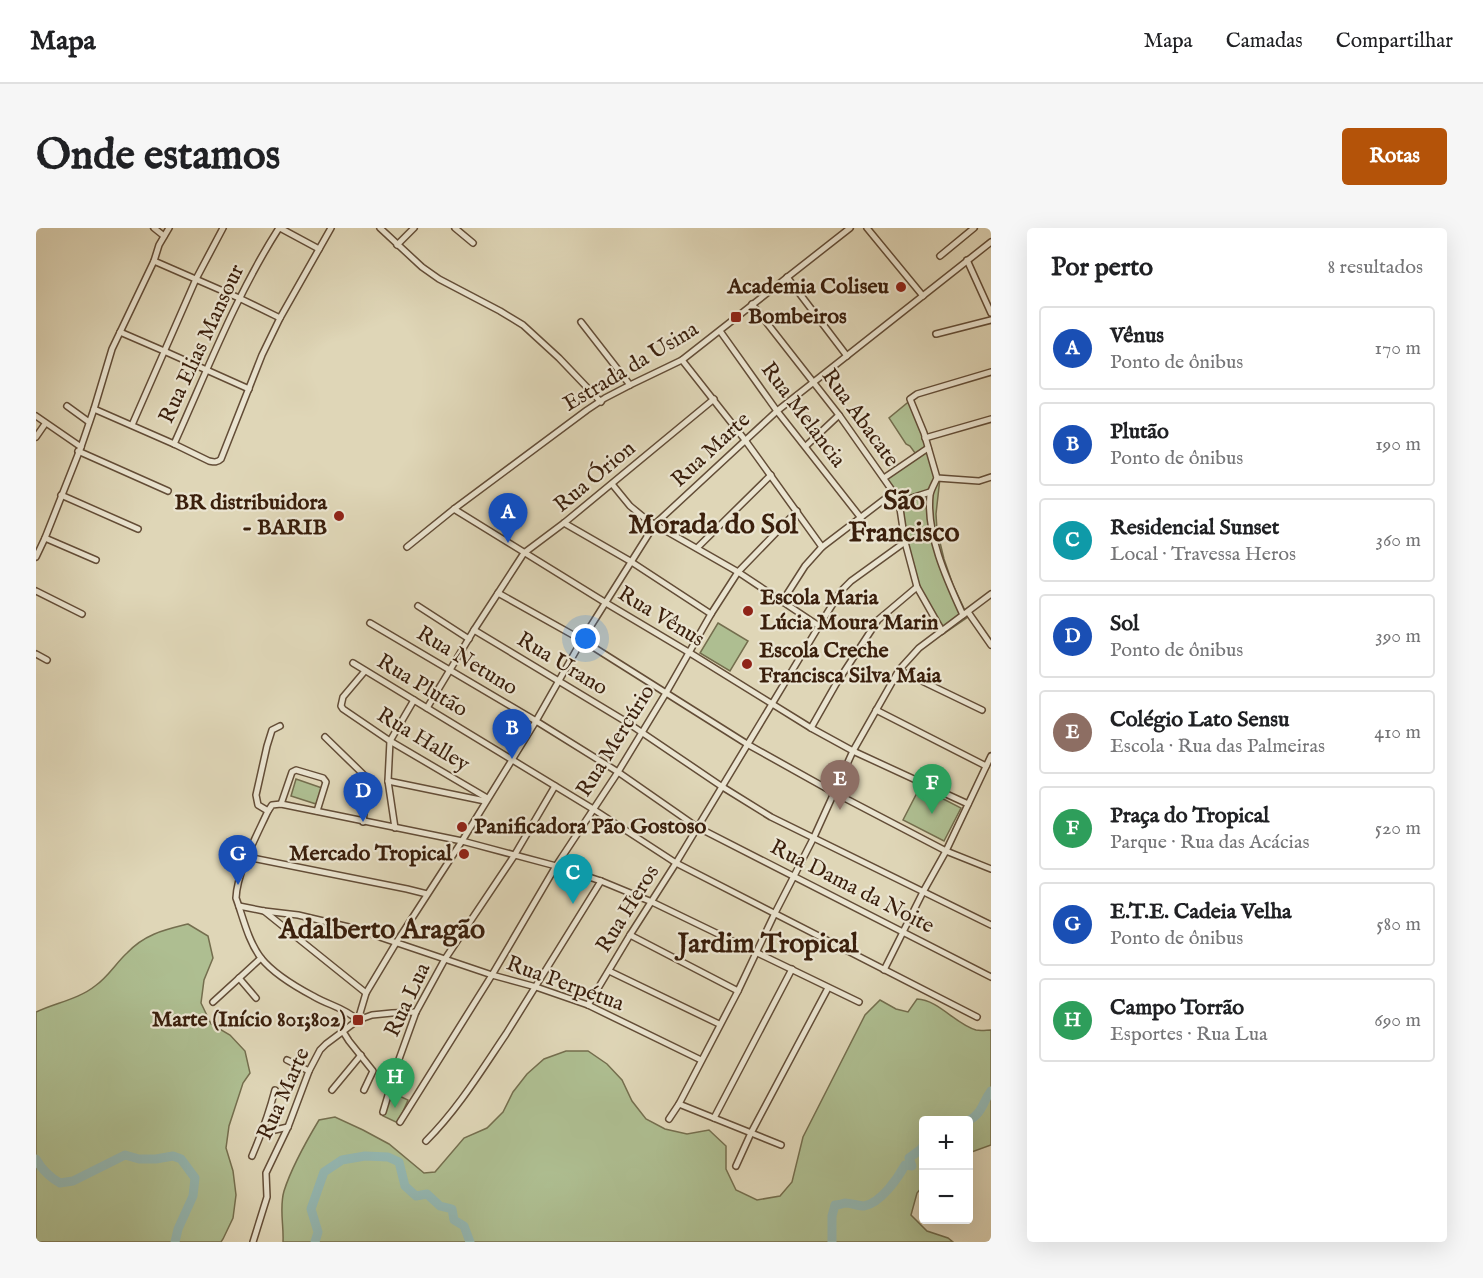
<!DOCTYPE html>
<html lang="pt">
<head>
<meta charset="utf-8">
<style>
  :root { --surface:#fff; --page:#f6f6f6; --text:#202124; --muted:#757577; --line:#e0e0e0; --accent:#b45309 }
  body { margin:0; font-family:"IM FELL English",serif; background:var(--page); color:var(--text) }
  .controls { position:absolute; right:18px; bottom:18px; display:grid; overflow:hidden; border-radius:6px; box-shadow:0 6px 24px #0002 }
  .controls button { width:54px; height:54px; display:grid; place-items:center; padding:0; border:0; border-bottom:2px solid var(--line); background:var(--surface); color:var(--text); font:30px sans-serif }
  .you { position:absolute; left:550px; top:411px; width:21px; height:21px; margin:-15px; border:4px solid #fff; border-radius:50%; background:#1a73e8; box-shadow:0 0 0 9px #1a73e833 }
  .badge { display:grid; place-items:center; width:39px; height:39px; border-radius:50%; background:var(--accent); color:#fff; font-size:20px; font-weight:700 }
  .pin { position:absolute; translate:-50% -50px; filter:drop-shadow(0 2px 3px #0008) }
  .pin::after { content:''; position:absolute; top:32px; width:21px; height:18px; background:inherit; clip-path:polygon(0 0,100% 0,50% 100%) }
  .list { margin:0; padding:0; list-style:none }
  h2 { display:flex; justify-content:space-between; align-items:center; height:78px; margin:0; padding:0 24px; font-size:26px }
  h2 small { font-size:20px; font-weight:400; color:var(--muted) }
  .list li { display:grid; grid-template-columns:39px 1fr auto; gap:18px; align-items:center; box-sizing:border-box; height:84px; margin:0 12px 12px; padding:0 12px; border:2px solid var(--line); border-radius:6px }
  .list b { display:block; font-size:22px; white-space:nowrap }
  .list p { margin:0; font-size:20px; white-space:nowrap; color:var(--muted) }
  .list em { font-size:20px; font-style:normal; color:var(--muted) }
  .map { position:relative; flex:none; width:955px; height:1014px; overflow:hidden; border-radius:6px }
  header { display:flex; align-items:center; gap:36px; box-sizing:border-box; height:84px; padding:0 30px; background:var(--surface); border-bottom:2px solid var(--line) }
  header strong { font-size:28px }
  nav { display:flex; gap:33px; margin-inline-start:auto; font-size:21px }
  .intro { display:flex; align-items:center; justify-content:space-between; box-sizing:border-box; height:144px; padding:0 36px }
  h1 { margin:0; font-size:42px }
  .button { padding:15px 27px; border-radius:6px; background:var(--accent); color:#fff; font-size:21px; font-weight:700 }
  main { display:flex; gap:36px; padding:0 36px }
  aside { flex:1; background:var(--surface); border-radius:6px; box-shadow:0 6px 24px #0002 }
  .map>svg:first-child { display:block }
  .green { fill:#aebe91; stroke:#746e4e; stroke-width:1.5 }
  .lines { fill:none; stroke-linecap:round; stroke-linejoin:round }
  .river { stroke:#94b8b3; stroke-width:9 }
  .street-casing { stroke:#634d37; stroke-width:8 }
  .street { stroke:#eae4d0; stroke-width:5 }
  .poi-dot { fill:#8f2418; stroke:#eae4d0; stroke-width:2 }
  .labels { text-anchor:middle; dominant-baseline:central; stroke-width:4.5; stroke-linejoin:round; paint-order:stroke }
  .poi-label { font-size:22px; font-weight:bold; fill:#3a1f0c; stroke:#eae4d0; text-anchor:end }
  .street-label { font-size:22px; fill:#3a1f0c; stroke:#eae4d0 }
  .district-label { font-size:28px; font-weight:bold; fill:#3a1f0c; stroke:#eae4d0 }
</style>
</head>
<body>
<header>
<strong>Mapa</strong>
<nav><a>Mapa</a><a>Camadas</a><a>Compartilhar</a></nav>
</header>
<div class="intro"><h1>Onde estamos</h1><a class="button">Rotas</a></div>
<main>
<div class="map">
<svg width="955" height="1014" viewBox="0 0 955 1014">
  <rect width="100%" height="100%" fill="#dfd6b7"/>
  <filter id="stains"><feTurbulence type="fractalNoise" baseFrequency=".00333" numOctaves="4"/><feColorMatrix values="0 0 0 0 .2 0 0 0 0 .09 0 0 0 0 .02 0 0 0 .5 -.17"/></filter>
  <radialGradient id="worn" r=".72"><stop offset=".6" stop-color="#630" stop-opacity="0"/><stop offset="1" stop-color="#630" stop-opacity=".3"/></radialGradient>
  <g class="green">
    <polygon points="876,171 904,250 900,286 901,302 908,331 917,357 932,389 906,407 885,363 871,312 866,274 851,251 882,229 874,218 870,216 853,190"/>
    <polygon points="682,395 712,413 694,443 664,425"/>
    <polygon points="260,551 286,560 280,576 255,568"/>
    <polygon points="884,559 925,580 908,613 867,592"/>
    <path d="M152 696 172 708 177 730 168 752 165 775 175 796 194 807 209 823 214 845 207 855 193 898 190 920 197 943 200 967 197 990 187 1011 185 1014H0V784C19 775 43 771 59 758 72 749 80 735 91 725 109 706 128 702 152 696Z"/>
    <path d="M881 771C903 772 919 796 940 802 945 803 951 802 955 802V917L933 925 932 892H888L887 958 881 965 875 987 891 1003 912 1010 917 1014H247C248 997 243 980 248 963 255 941 271 912 283 892L299 889 327 902 353 916 388 945 399 944 428 910 451 900 467 884 477 864 491 846 508 831 530 823H552L571 836 586 852 596 873 610 891 629 901 651 906 673 902 690 918V941L700 962 721 972 744 968 756 954 767 909 829 787 844 772 860 781 872 784Z"/>
    <polygon points="357,865 372,872 362,895 347,888"/>
  </g>
  <g class="lines">
    <g class="river">
      <path d="M932 893C947 885 946 875 955 863"/>
      <path d="M0 931C6 942 13 949 24 955L37 953 89 927 103 931H120L137 928 145 931 159 950 157 968 142 1001 139 1014"/>
      <polyline points="279,1014 282,1004 275,981 288,944 306,932 329,928 352,929 363,934 369,958 380,968 391,966 404,978 416,981 418,992 428,998 434,1014"/>
      <path d="M796 1014V988L799 977C802 977 806 976 809 975 815 975 822 978 828 978 845 975 862 950 869 937L876 938 873 930 884 922 888 917"/>
    </g>
    <g class="street-casing">
      <g id="street">
        <polyline points="118,0 128,8"/>
        <polyline points="244,0 283,21"/>
        <polyline points="344,0 386,39 403,51 464,83 487,97 523,130 565,174"/>
        <polyline points="419,0 437,15"/>
        <polyline points="831,0 887,68"/>
        <polyline points="361,17 378,0"/>
        <polyline points="904,28 938,0"/>
        <polyline points="931,32 955,85"/>
        <polyline points="118,33 203,70 244,90"/>
        <polyline points="751,49 811,128"/>
        <polyline points="716,76 803,187 860,268 863,274 869,314 881,359 906,403"/>
        <polyline points="545,94 594,157"/>
        <polyline points="684,103 741,183 825,290"/>
        <polyline points="84,104 128,123 213,161"/>
        <polyline points="900,106 955,92"/>
        <polyline points="646,132 709,212 786,319"/>
        <polyline points="31,178 53,194"/>
        <path d="M58 181 138 216 173 233C178 234 181 235 185 231L226 127 244 90 295 0"/>
        <polyline points="0,188 45,219"/>
        <polyline points="96,197 160,51 187,0"/>
        <polyline points="0,209 9,196"/>
        <polyline points="889,210 955,191"/>
        <path d="M138 216C171 143 200 67 243 0"/>
        <polyline points="770,218 803,187"/>
        <polyline points="42,223 132,263"/>
        <polyline points="848,250 892,220"/>
        <polyline points="901,250 943,253 955,249"/>
        <polyline points="576,256 594,278 611,292 702,344 783,398"/>
        <polyline points="25,267 102,301"/>
        <polyline points="863,274 894,264"/>
        <polyline points="418,281 570,375 654,425 775,500 817,523 932,576"/>
        <polyline points="528,295 594,333 675,386"/>
        <polyline points="9,310 60,332"/>
        <polyline points="371,319 418,281 551,182 569,170 594,157 646,132 814,0"/>
        <polyline points="661,320 735,247"/>
        <polyline points="0,329 9,310 45,219 58,181 76,121 118,33 123,17 133,0"/>
        <polyline points="0,363 46,386"/>
        <polyline points="462,365 546,412 711,516 797,564 910,623 955,641"/>
        <polyline points="746,374 769,338 786,319 858,264"/>
        <polyline points="382,378 433,411"/>
        <polyline points="932,384 955,417"/>
        <path d="M927 387C911 352 890 307 894 267 895 261 899 255 901 250L888 205 874 171 881 166 955 144"/>
        <polyline points="334,395 500,493 582,544 661,599 955,749"/>
        <polyline points="438,402 589,493 685,558 735,589 955,697"/>
        <polyline points="0,426 11,432"/>
        <polyline points="317,435 557,581 640,635 941,789"/>
        <polyline points="863,442 946,482"/>
        <polyline points="329,443 307,469 305,478 307,481 354,513 451,570"/>
        <polyline points="391,480 438,402 488,325 528,295 678,171"/>
        <polyline points="840,482 950,538"/>
        <polyline points="775,500 800,456 842,392 881,359"/>
        <polyline points="289,509 328,547 331,561 327,594"/>
        <polyline points="352,553 449,573"/>
        <polyline points="245,576 256,544 260,542 287,550 290,554 281,583"/>
        <polyline points="232,583 222,577 220,567 231,518 236,502 244,498"/>
        <polyline points="359,600 352,553 354,513 378,472"/>
        <polyline points="211,629 371,661 391,666"/>
        <polyline points="203,678 228,683 262,687 317,700 456,747 500,759 552,777 665,832"/>
        <polyline points="228,683 330,765"/>
        <polyline points="594,707 702,763"/>
        <polyline points="848,742 887,664 910,623 955,528"/>
        <polyline points="573,743 683,796"/>
        <polyline points="203,750 220,770"/>
        <polyline points="177,774 225,730"/>
        <polyline points="552,777 594,707 640,635 783,398 805,363 815,353 869,314"/>
        <polyline points="322,792 330,765 360,715 426,613 500,493 546,412 619,296 741,183 955,14"/>
        <path d="M322 792C305 778 294 778 277 768 260 759 237 745 225 730 212 713 207 689 200 670 201 644 221 607 232 583L236 577 245 576 426 613 520 638 565 653 616 674 823 774"/>
        <polyline points="306,802 313,813 337,843 328,862"/>
        <polyline points="251,832 273,843"/>
        <polyline points="296,862 325,827"/>
        <polyline points="643,876 745,917"/>
        <polyline points="347,884 362,834 380,784 409,731 478,628 519,558"/>
        <polyline points="678,890 756,741"/>
        <polyline points="633,891 643,876 702,763 739,685 778,609 817,523 863,442 883,420 955,366"/>
        <polyline points="364,894 456,747 520,638 582,544 630,465 675,386 702,344 761,283"/>
        <polyline points="226,905 252,899"/>
        <path d="M390 913C422 881 445 843 470 806 502 755 533 704 565 653"/>
        <path d="M216 928C225 907 233 885 239 862"/>
        <polyline points="700,938 715,905 792,760"/>
        <polyline points="217,1014 231,969 230,945 252,899 273,843 284,822 290,816 322,792 336,787 356,785 380,784"/>
      </g>
    </g>
    <use href="#street" class="street"/>
  </g>
  <g class="poi-dot">
    <circle cx="865" cy="59" r="6"/>
    <rect x="694" y="83" width="12" height="12" rx="3"/>
    <circle cx="303" cy="288" r="6"/>
    <circle cx="712" cy="383" r="6"/>
    <circle cx="711" cy="436" r="6"/>
    <circle cx="426" cy="599" r="6"/>
    <circle cx="428" cy="626" r="6"/>
    <rect x="316" y="786" width="12" height="12" rx="3"/>
  </g>
  <g class="labels">
    <g class="poi-label">
      <text x="853" y="59">Academia Coliseu</text>
      <text x="712" y="89" text-anchor="start">Bombeiros</text>
      <text x="291" y="275">BR distribuidora<tspan x="291" dy="25">- BARIB</tspan></text>
      <text x="724" y="370" text-anchor="start">Escola Maria<tspan x="724" dy="25">Lúcia Moura Marin</tspan></text>
      <text x="723" y="423" text-anchor="start">Escola Creche<tspan x="723" dy="25">Francisca Silva Maia</tspan></text>
      <text x="438" y="599" text-anchor="start">Panificadora Pão Gostoso</text>
      <text x="416" y="626">Mercado Tropical</text>
      <text x="310" y="792">Marte (Início 801;802)</text>
    </g>
    <g class="street-label">
      <text transform="translate(166 116) rotate(-65)">Rua Elias Mansour</text>
      <text transform="translate(595 139) rotate(-31)">Estrada da Usina</text>
      <text transform="translate(767 187) rotate(53)">Rua Melancia</text>
      <text transform="translate(824 190) rotate(54)">Rua Abacate</text>
      <text transform="translate(675 222) rotate(-43)">Rua Marte</text>
      <text transform="translate(559 249) rotate(-40)">Rua Órion</text>
      <text transform="translate(625 389) rotate(31)">Rua Vênus</text>
      <text transform="translate(431 433) rotate(31)">Rua Netuno</text>
      <text transform="translate(526 436) rotate(31)">Rua Urano</text>
      <text transform="translate(386 458) rotate(31)">Rua Plutão</text>
      <text transform="translate(387 512) rotate(31)">Rua Halley</text>
      <text transform="translate(580 513) rotate(-58)">Rua Mercúrio</text>
      <text transform="translate(816 659) rotate(27)">Rua Dama da Noite</text>
      <text transform="translate(592 681) rotate(-58)">Rua Heros</text>
      <text transform="translate(529 756) rotate(20)">Rua Perpétua</text>
      <text transform="translate(372 772) rotate(-65)">Rua Lua</text>
      <text transform="translate(248 866) rotate(-66)">Rua Marte</text>
    </g>
    <g class="district-label">
      <text x="868" y="273">São<tspan x="868" dy="32">Francisco</tspan></text>
      <text x="677" y="297">Morada do Sol</text>
      <text x="346" y="702">Adalberto Aragão</text>
      <text x="732" y="716">Jardim Tropical</text>
    </g>
  </g>
  <rect width="100%" height="100%" filter="url(#stains)"/>
  <rect width="100%" height="100%" fill="url(#worn)"/>
</svg>
<div class="controls">
<button>+</button>
<button>−</button>
</div>
<div class="you"></div>
<div class="pin badge" style="left:472px;top:315px;background:#1a4fb4">A</div>
<div class="pin badge" style="left:476px;top:531px;background:#1a4fb4">B</div>
<div class="pin badge" style="left:537px;top:676px;background:#0f9aa8">C</div>
<div class="pin badge" style="left:327px;top:594px;background:#1a4fb4">D</div>
<div class="pin badge" style="left:804px;top:582px;background:#8d6e63">E</div>
<div class="pin badge" style="left:896px;top:586px;background:#2e9e5b">F</div>
<div class="pin badge" style="left:202px;top:657px;background:#1a4fb4">G</div>
<div class="pin badge" style="left:359px;top:880px;background:#2e9e5b">H</div>
</div>
<aside>
<h2>Por perto<small>8 resultados</small></h2>
<ul class="list">
<li><span class="badge" style="background:#1a4fb4">A</span><div><b>Vênus</b><p>Ponto de ônibus</p></div><em>170 m</em></li>
<li><span class="badge" style="background:#1a4fb4">B</span><div><b>Plutão</b><p>Ponto de ônibus</p></div><em>190 m</em></li>
<li><span class="badge" style="background:#0f9aa8">C</span><div><b>Residencial Sunset</b><p>Local · Travessa Heros</p></div><em>360 m</em></li>
<li><span class="badge" style="background:#1a4fb4">D</span><div><b>Sol</b><p>Ponto de ônibus</p></div><em>390 m</em></li>
<li><span class="badge" style="background:#8d6e63">E</span><div><b>Colégio Lato Sensu</b><p>Escola · Rua das Palmeiras</p></div><em>410 m</em></li>
<li><span class="badge" style="background:#2e9e5b">F</span><div><b>Praça do Tropical</b><p>Parque · Rua das Acácias</p></div><em>520 m</em></li>
<li><span class="badge" style="background:#1a4fb4">G</span><div><b>E.T.E. Cadeia Velha</b><p>Ponto de ônibus</p></div><em>580 m</em></li>
<li><span class="badge" style="background:#2e9e5b">H</span><div><b>Campo Torrão</b><p>Esportes · Rua Lua</p></div><em>690 m</em></li>
</ul>
</aside>
</main>
</body>
</html>
